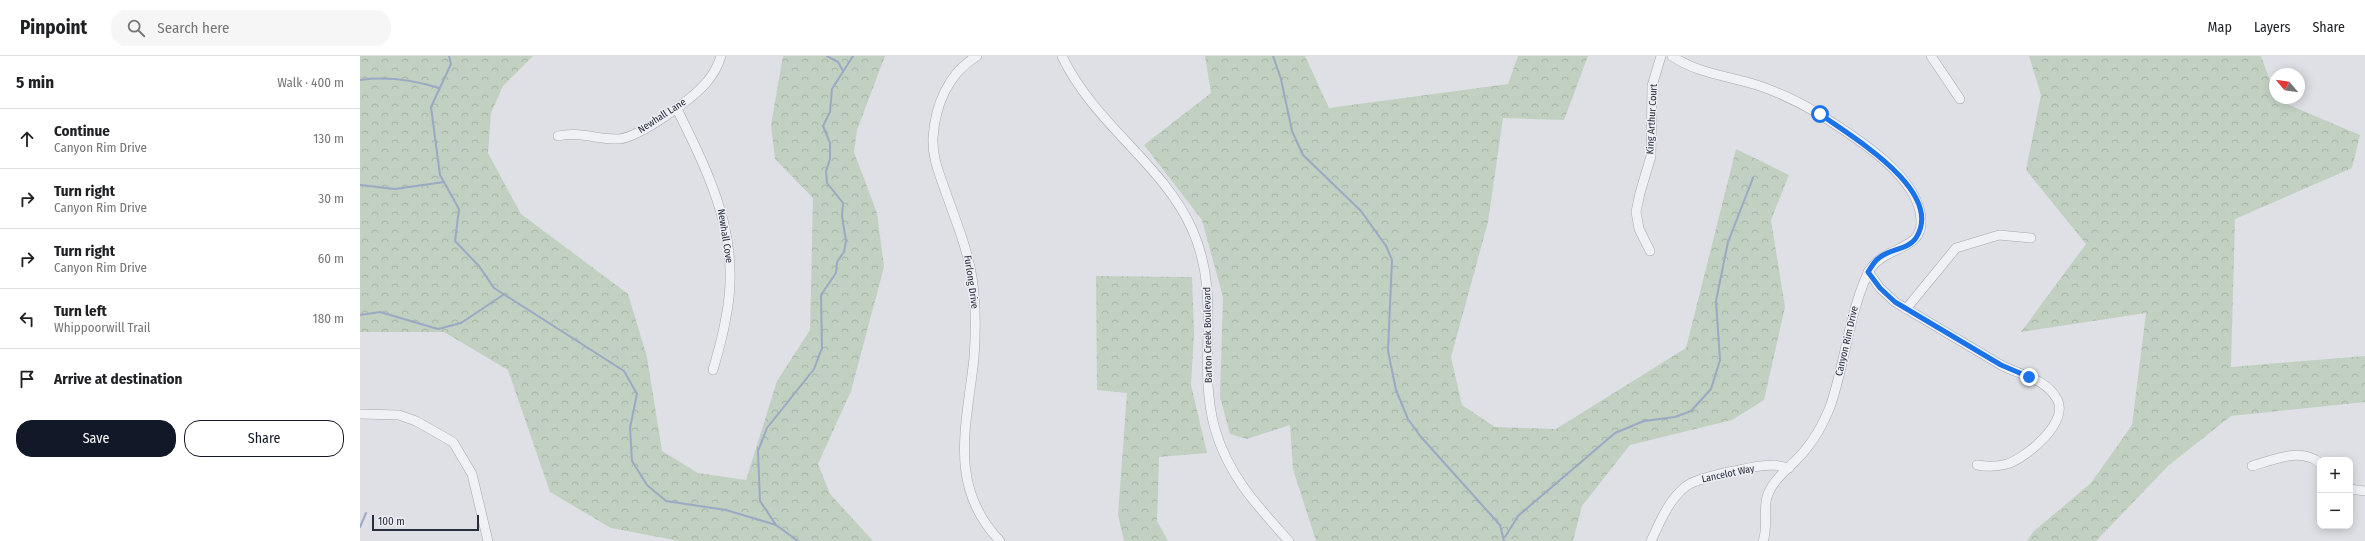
<!DOCTYPE html>
<html lang="en">
<head>
<meta charset="utf-8">
<style>
  :root { --surface:#fff; --page:#f6f6f6; --text:#202124; --muted:#757577; --line:#e0e0e0; --accent:#111827 }
  body { margin:0; font-family:"Fira Sans Condensed",sans-serif; background:var(--page); color:var(--text) }
  .controls { position:absolute; right:12px; bottom:12px; display:grid; overflow:hidden; border-radius:8px; box-shadow:0 2px 10px #0003 }
  .controls button { width:36px; height:36px; display:grid; place-items:center; padding:0; border:0; border-bottom:1px solid var(--line); background:var(--surface); color:var(--text); font:20px sans-serif }
  .compass { position:absolute; left:1909px; top:12px; width:36px; height:36px; border-radius:50%; background:var(--surface); box-shadow:0 2px 10px #0003; rotate:299deg }
  .scale { position:absolute; left:12px; bottom:10px; width:107px; box-sizing:border-box; padding-left:4px; border:2px solid #282d3c; border-top:0; font-size:11px; line-height:14px; white-space:nowrap; color:#282d3c; -webkit-text-stroke:3px #edeff4; paint-order:stroke }
  .stop { position:absolute; width:12px; height:12px; margin:-9px; border:3px solid #1a73e8; border-radius:50%; background:#fff }
  .stop.end { background:#1a73e8; border-color:#fff; box-shadow:0 1px 4px #0008 }
  .list { margin:0; padding:0; list-style:none }
  h2 { display:flex; justify-content:space-between; align-items:center; height:52px; margin:0; padding:0 16px; font-size:17px }
  h2 small { font-size:13px; font-weight:400; color:var(--muted) }
  .list li { display:grid; grid-template-columns:26px 1fr auto; gap:12px; align-items:center; box-sizing:border-box; height:60px; padding:0 16px; border-top:1px solid var(--line) }
  .list b { display:block; font-size:15px; white-space:nowrap }
  .list p { margin:0; font-size:13px; white-space:nowrap; color:var(--muted) }
  .list em { font-size:13px; font-style:normal; color:var(--muted) }
  .actions { display:flex; gap:8px; padding:12px 16px }
  .actions a { flex:1; padding:9px 0; border:1px solid var(--accent); border-radius:16px; text-align:center; font-size:14px; color:var(--accent) }
  .actions .main { background:var(--accent); color:#fff }
  .icon { flex:none; width:22px; height:22px; fill:none; stroke:currentColor; stroke-width:2; stroke-linecap:round; stroke-linejoin:round }
  .map { position:relative; flex:none; width:2005px; height:485px; overflow:hidden }
  header { display:flex; align-items:center; gap:24px; box-sizing:border-box; height:56px; padding:0 20px; background:var(--surface); border-bottom:1px solid var(--line) }
  header strong { font-size:19px }
  nav { display:flex; gap:22px; margin-inline-start:auto; font-size:14px }
  .search { width:280px; height:36px; background:var(--page); display:flex; align-items:center; gap:10px; box-sizing:border-box; padding:0 14px; border-radius:16px; color:var(--muted); font-size:15px }
  main { display:flex }
  aside { flex:1; background:var(--surface) }
  .map>svg:first-child { display:block }
  .forest { fill:url(#forest-crowns) }
  .lines { fill:none; stroke-linecap:round; stroke-linejoin:round }
  .stream { stroke:#9ba9c4; stroke-width:2 }
  .minor-casing { stroke:#a4a7b0; stroke-width:10 }
  .minor { stroke:#f0f1f5; stroke-width:9 }
  .route { stroke:#1a73e8; stroke-width:5 }
  .labels { text-anchor:middle; dominant-baseline:central; stroke-width:3; stroke-linejoin:round; paint-order:stroke }
  .street-label { font-size:10px; fill:#282d3c; stroke:#edeff4 }
</style>
</head>
<body>
<header>
<strong>Pinpoint</strong>
<div class="search"><svg class="icon" aria-label="search" viewBox="0 0 24 24"><circle cx="10" cy="10" r="6"/><path d="M15 15l6 6"/></svg>Search here</div>
<nav><a>Map</a><a>Layers</a><a>Share</a></nav>
</header>
<main>
<aside>
<h2>5 min<small>Walk · 400 m</small></h2>
<ul class="list">
<li><svg class="icon" aria-label="ahead" viewBox="0 0 24 24"><path d="M12 20V5M6 11l6-6 6 6"/></svg><div><b>Continue</b><p>Canyon Rim Drive</p></div><em>130 m</em></li>
<li><svg class="icon" aria-label="right" viewBox="0 0 24 24"><path d="M7 20v-9h11M14 6l5 5-5 5"/></svg><div><b>Turn right</b><p>Canyon Rim Drive</p></div><em>30 m</em></li>
<li><svg class="icon" aria-label="right" viewBox="0 0 24 24"><path d="M7 20v-9h11M14 6l5 5-5 5"/></svg><div><b>Turn right</b><p>Canyon Rim Drive</p></div><em>60 m</em></li>
<li><svg class="icon" aria-label="left" viewBox="0 0 24 24"><path d="M17 20v-9H6M10 6l-5 5 5 5"/></svg><div><b>Turn left</b><p>Whippoorwill Trail</p></div><em>180 m</em></li>
<li><svg class="icon" aria-label="arrive" viewBox="0 0 24 24"><path d="M6 21V4h12l-3 4 3 4H6"/></svg><div><b>Arrive at destination</b></div></li>
</ul>
<div class="actions"><a class="main">Save</a><a>Share</a></div>
</aside>
<div class="map">
<svg width="2005" height="485" viewBox="0 0 2005 485">
  <defs>
    <pattern id="forest-crowns" width="20" height="18" patternUnits="userSpaceOnUse"><rect width="20" height="18" fill="#c1d0c0"/><path d="M2 6a3 3 0 1 1 6 0M12 15a3 3 0 1 1 6 0" fill="none" stroke="#a6b3a6"/></pattern>
  </defs>
  <rect width="100%" height="100%" fill="#dee0e6"/>
  <g class="forest">
    <polygon points="0,0 173,0 143,30 131,57 128,97 161,158 268,238 287,301 302,395 338,417 386,424 417,325 450,274 453,142 415,103 411,69 423,0 525,0 497,74 494,96 517,157 524,211 491,335 458,408 470,438 513,485 319,485 251,472 190,436 148,314 84,276 0,276"/>
    <polygon points="845,0 945,0 969,52 1148,28 1158,0 1228,0 1204,64 1143,62 1128,166 1091,301 1102,349 1135,371 1196,373 1326,292 1376,93 1429,119 1411,164 1425,251 1404,344 1372,364 1270,389 1222,450 1213,485 956,485 933,413 930,369 887,383 870,378 860,341 863,241 842,164 784,89 851,37"/>
    <polygon points="1669,0 1901,0 1917,44 2000,79 1992,112 1875,163 1871,311 2005,300 2005,346 1871,360 1809,409 1736,485 1667,485 1673,476 1731,427 1772,369 1786,257 1661,276 1726,188 1666,114 1681,39"/>
    <polygon points="736,220 832,221 834,278 831,329 847,397 799,401 797,465 808,485 764,485 758,459 767,337 737,334"/>
  </g>
  <g class="lines">
    <g class="stream">
      <polyline points="89,0 91,8 71,51 80,119 99,153 95,185 119,210 134,232 264,315 277,338 270,372 272,405 287,429 306,445 366,454 416,469 438,485"/>
      <polyline points="467,0 478,6 483,15"/>
      <polyline points="913,0 921,23 932,75 943,99 1001,155 1026,190 1032,204 1028,295 1036,334 1048,363 1061,381 1140,469 1144,485"/>
      <path d="M0 24C28 20 53 24 79 32"/>
      <polyline points="0,129 35,133 84,126"/>
      <polyline points="0,259 20,256 78,273 101,267 143,239"/>
      <polyline points="416,469 400,445 398,395 407,372 454,313 462,292 461,239 476,217 477,206 484,196 486,185 482,160 483,147 467,127 466,115 470,103 470,87 463,70 470,56 472,33 493,0"/>
      <polyline points="0,471 6,457"/>
      <polyline points="1145,481 1158,460 1255,377 1284,365 1315,361 1331,355 1351,333 1360,304 1356,245 1368,186 1393,122"/>
    </g>
    <g class="minor-casing">
      <g id="minor">
        <path d="M617 0C588 17 575 50 573 82 572 102 580 119 586 137 596 165 607 192 612 221 616 248 616 275 614 302 607 369 587 430 640 485"/>
        <path d="M702 0C734 68 803 108 832 173 863 242 836 306 855 373 868 419 898 451 929 485"/>
        <path d="M1312 0C1336 17 1369 20 1397 29 1418 36 1439 46 1459 58 1492 79 1560 120 1561 164 1563 197 1521 188 1507 219 1488 262 1485 308 1470 351 1464 366 1456 381 1446 393 1435 408 1415 420 1408 438 1402 453 1409 469 1403 485"/>
        <polyline points="1571,0 1600,43"/>
        <path d="M317 53C350 120 382 183 366 261 363 279 358 297 353 314"/>
        <path d="M198 80C219 75 238 84 259 83 280 81 332 43 346 27 353 19 358 10 361 0"/>
        <polyline points="1290,195 1279,173 1276,156 1280,137 1291,100 1292,30 1301,0"/>
        <path d="M1508 216 1520 232 1535 246 1641 309C1662 320 1685 322 1697 343 1710 366 1666 402 1647 408 1636 411 1628 411 1617 409"/>
        <polyline points="1546,253 1596,192 1639,179 1671,182"/>
        <polyline points="0,358 39,359 56,365 93,386 112,418 128,485"/>
        <path d="M1892 410C1913 404 1941 391 1960 407"/>
        <polyline points="1990,433 2005,435"/>
        <path d="M1291 485C1300 466 1308 445 1325 431 1336 421 1398 409 1414 409 1419 410 1424 411 1429 412"/>
      </g>
    </g>
    <use href="#minor" class="minor"/>
  </g>
  <g class="lines">
    <path class="route" d="M1460 58C1490 80 1586 135 1556 182 1548 194 1529 193 1519 202 1514 205 1511 212 1508 216L1520 232 1535 246 1641 309 1669 321"/>
  </g>
  <g class="labels">
    <g class="street-label">
      <text transform="translate(302 60) rotate(-33)">Newhall Lane</text>
      <text transform="translate(1292 63) rotate(-87)">King Arthur Court</text>
      <text transform="translate(365 180) rotate(81)">Newhall Cove</text>
      <text transform="translate(611 226) rotate(82)">Furlong Drive</text>
      <text transform="translate(848 279) rotate(-91)">Barton Creek Boulevard</text>
      <text transform="translate(1487 285) rotate(-77)">Canyon Rim Drive</text>
      <text transform="translate(1368 418) rotate(-12)">Lancelot Way</text>
    </g>
  </g>
</svg>
<div class="controls">
<button>+</button>
<button>−</button>
</div>
<svg class="compass" viewBox="-18 -18 36 36"><path d="M0-13l5 13h-10z" fill="#e53935"/><path d="M0 13l5-13h-10z" fill="#757577"/></svg>
<div class="scale">100 m</div>
<div class="stop" style="left:1460px;top:58px"></div>
<div class="stop end" style="left:1669px;top:321px"></div>
</div>
</main>
</body>
</html>
